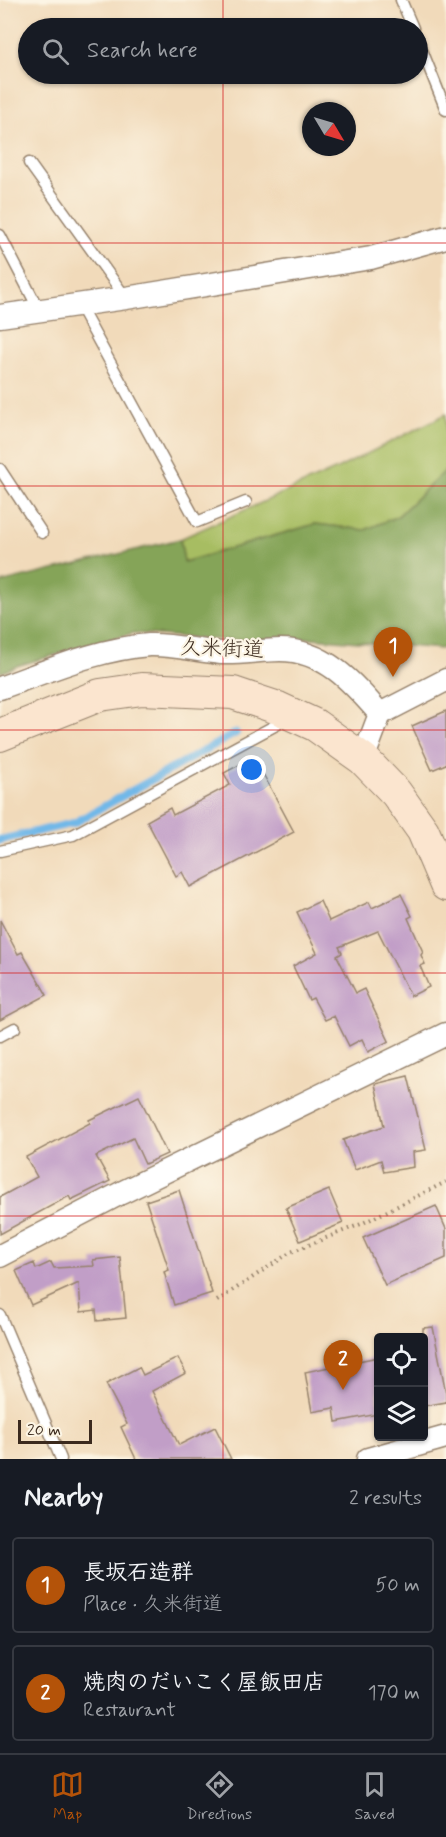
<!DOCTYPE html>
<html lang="en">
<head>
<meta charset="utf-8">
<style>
  :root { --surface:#171b24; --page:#242831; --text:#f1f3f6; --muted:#9ea1a6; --line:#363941; --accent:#b45309 }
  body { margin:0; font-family:Mynerve,"Klee One",sans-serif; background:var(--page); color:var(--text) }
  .controls { position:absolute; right:18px; bottom:18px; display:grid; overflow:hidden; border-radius:6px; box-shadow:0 2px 4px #0004 }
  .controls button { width:54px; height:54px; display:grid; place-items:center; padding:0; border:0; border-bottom:2px solid var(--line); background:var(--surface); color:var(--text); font:30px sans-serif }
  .compass { position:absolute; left:302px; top:102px; width:54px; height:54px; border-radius:50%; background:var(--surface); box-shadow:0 2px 4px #0004; rotate:128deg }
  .scale { position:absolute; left:18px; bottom:15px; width:74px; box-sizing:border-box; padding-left:6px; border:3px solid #3b2a1e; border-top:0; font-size:16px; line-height:21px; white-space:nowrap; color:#3b2a1e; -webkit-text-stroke:4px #fcf5e5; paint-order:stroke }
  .you { position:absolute; left:252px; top:770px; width:21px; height:21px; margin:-15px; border:4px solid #fff; border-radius:50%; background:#1a73e8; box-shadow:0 0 0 9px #1a73e833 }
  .badge { display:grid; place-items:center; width:39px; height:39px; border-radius:50%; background:var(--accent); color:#fff; font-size:20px; font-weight:700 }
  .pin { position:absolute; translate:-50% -50px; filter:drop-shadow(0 2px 3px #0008) }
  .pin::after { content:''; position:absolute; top:32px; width:21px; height:18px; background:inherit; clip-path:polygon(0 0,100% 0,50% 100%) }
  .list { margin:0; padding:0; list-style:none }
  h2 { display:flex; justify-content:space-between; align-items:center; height:78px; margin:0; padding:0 24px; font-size:26px }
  h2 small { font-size:20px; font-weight:400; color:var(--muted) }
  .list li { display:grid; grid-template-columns:39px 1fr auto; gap:18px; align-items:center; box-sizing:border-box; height:96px; margin:0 12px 12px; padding:0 12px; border:2px solid var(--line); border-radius:6px }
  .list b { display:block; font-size:22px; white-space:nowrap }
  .list p { margin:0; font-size:20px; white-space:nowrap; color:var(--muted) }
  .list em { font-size:20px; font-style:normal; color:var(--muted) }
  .icon { flex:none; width:33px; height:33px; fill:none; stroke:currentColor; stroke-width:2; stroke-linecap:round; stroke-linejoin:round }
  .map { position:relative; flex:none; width:446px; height:1459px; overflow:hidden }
  .search { position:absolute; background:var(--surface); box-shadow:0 2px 4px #0004; left:18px; right:18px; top:18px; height:66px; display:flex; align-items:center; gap:15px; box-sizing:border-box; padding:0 21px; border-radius:33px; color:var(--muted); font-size:22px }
  .sheet { height:294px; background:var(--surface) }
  nav { display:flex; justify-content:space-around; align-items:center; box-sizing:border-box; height:84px; border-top:2px solid var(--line); background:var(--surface); font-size:16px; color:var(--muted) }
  nav a { display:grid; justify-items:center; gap:3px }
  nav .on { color:var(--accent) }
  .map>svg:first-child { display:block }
  .green { fill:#a7bd62; stroke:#717440; stroke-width:1.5 }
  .forest { fill:#85a458; stroke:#60673b; stroke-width:1.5 }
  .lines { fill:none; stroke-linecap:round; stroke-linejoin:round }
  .stream { stroke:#71b8e8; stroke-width:8 }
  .building { fill:#c19ec7 }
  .lane-casing { stroke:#96826c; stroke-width:13 }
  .street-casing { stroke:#96826c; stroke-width:25 }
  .secondary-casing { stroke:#96826c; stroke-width:34 }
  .path { stroke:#96826c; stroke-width:4; stroke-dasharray:1.5 4.5; stroke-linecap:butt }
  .lane { stroke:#fff; stroke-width:10 }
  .street { stroke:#fff; stroke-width:22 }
  .secondary { stroke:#fbe5cf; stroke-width:32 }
  .grid { fill:none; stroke:#d62828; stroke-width:1.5; stroke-opacity:0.55 }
  .labels { text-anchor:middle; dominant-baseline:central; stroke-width:4.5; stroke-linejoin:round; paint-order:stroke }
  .street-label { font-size:21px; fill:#3b2a1e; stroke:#fcf5e5 }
</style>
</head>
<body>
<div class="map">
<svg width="446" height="1459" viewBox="0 0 446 1459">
  <rect width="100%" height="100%" fill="#fcf5e5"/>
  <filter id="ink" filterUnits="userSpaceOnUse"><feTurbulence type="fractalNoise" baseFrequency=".0167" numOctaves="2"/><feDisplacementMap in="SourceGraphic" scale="12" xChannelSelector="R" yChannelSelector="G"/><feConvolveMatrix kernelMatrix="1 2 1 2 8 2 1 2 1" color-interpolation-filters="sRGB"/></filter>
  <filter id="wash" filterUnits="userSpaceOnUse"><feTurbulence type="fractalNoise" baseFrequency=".008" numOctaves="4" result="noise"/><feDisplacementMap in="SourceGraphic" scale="24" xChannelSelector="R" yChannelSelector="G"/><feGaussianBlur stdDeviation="1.35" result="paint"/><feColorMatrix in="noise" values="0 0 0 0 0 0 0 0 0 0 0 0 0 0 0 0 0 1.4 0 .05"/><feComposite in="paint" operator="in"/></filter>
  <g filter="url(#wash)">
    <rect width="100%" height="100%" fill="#f1daba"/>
    <polygon class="green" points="446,414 446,470 398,516 365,530 315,524 184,562 180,539 337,469"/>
    <polygon class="forest" points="446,470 446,645 441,649 311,638 223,640 133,633 17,666 0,673 0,583 180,539 184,562 315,524 365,530 398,516"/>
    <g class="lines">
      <polyline class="stream" points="0,840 74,823 236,733"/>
    </g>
    <g id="blocks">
      <g class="building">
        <polygon points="446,711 446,764 432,770 412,726"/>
        <polygon points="254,757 294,832 190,887 182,872 176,876 147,821 170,808 173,815 230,785 224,773"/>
        <polygon points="401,894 412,916 408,918 423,952 421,955 425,964 420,966 429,987 411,996 378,931 339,947 342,953 337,956 356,993 364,989 389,1041 368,1052 362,1039 349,1046 334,1016 325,1020 313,998 309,1000 293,966 317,953 297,912 320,901 329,921 369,902 372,908"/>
        <polygon points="0,920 18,954 22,952 47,995 0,1020"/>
        <polygon points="408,1076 426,1150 413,1152 414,1167 384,1172 381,1160 355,1170 343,1140 384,1126 375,1084"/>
        <polygon points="139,1096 167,1154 145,1164 133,1138 96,1156 110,1181 71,1200 69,1196 0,1234 0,1197 37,1177 26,1157 90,1123 89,1120"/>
        <polygon points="179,1190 212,1293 174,1305 164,1272 169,1270 146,1201"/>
        <polygon points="329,1190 343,1223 300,1241 286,1208"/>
        <polygon points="436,1206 446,1229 446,1258 385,1285 363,1238"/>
        <polygon points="120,1257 126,1318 97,1321 96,1310 81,1312 79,1283 31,1305 16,1271 34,1263 36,1269 51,1262 54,1268 94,1266 93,1260"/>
        <polygon points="433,1327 446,1393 446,1402 423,1406 423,1328"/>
        <polygon points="378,1357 378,1414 336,1422 334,1408 312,1412 305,1372"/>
        <polygon points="178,1358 186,1373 152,1391 179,1445 215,1427 231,1459 136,1459 121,1427 127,1424 106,1384 139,1367 143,1375"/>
      </g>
    </g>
  </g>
  <g filter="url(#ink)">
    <use href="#blocks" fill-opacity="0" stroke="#96826c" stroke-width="1.5"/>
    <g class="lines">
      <g class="lane-casing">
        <g id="lane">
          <polyline points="401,0 413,28"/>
          <polyline points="418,40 446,110"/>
          <polyline points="29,163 126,298"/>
          <polyline points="0,235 39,310"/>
          <polyline points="79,305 197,522 246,502"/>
          <polyline points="0,469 42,533"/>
          <polyline points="0,851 73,835 289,718"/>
          <polyline points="0,1036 15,1028"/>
          <polyline points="0,1315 61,1459"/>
        </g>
      </g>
      <g class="street-casing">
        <g id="street">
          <polyline points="0,316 126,298 371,258 446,237"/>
          <path d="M0 688C48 671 97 649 149 645 172 644 197 651 221 653 241 654 261 650 280 650 325 650 353 683 380 714L363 759"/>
          <polyline points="380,714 446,680"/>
          <polyline points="0,1256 121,1193 446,1034"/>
          <polyline points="368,1459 446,1437"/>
        </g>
      </g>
      <g class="secondary-casing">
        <polyline id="secondary" points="0,735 100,695 142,689 233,693 278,708 315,725 363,759 396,793 423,831 446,885"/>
      </g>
      <polyline class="path" points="217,1301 291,1252 361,1224 446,1182"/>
      <use href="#lane" class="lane"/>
      <use href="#street" class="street"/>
      <use href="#secondary" class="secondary"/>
    </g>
  </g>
  <path class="grid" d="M223 0V28M223 74V1459M0 243H446M0 486H446M0 730H446M0 973H446M0 1216H446"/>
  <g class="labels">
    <g class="street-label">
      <text transform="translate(222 649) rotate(2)">久米街道</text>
    </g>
  </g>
</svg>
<div class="controls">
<button><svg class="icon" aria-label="locate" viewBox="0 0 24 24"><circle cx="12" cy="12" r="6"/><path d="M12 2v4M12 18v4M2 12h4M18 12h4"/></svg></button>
<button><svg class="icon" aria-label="layers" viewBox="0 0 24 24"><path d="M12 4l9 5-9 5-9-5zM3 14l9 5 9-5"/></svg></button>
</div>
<svg class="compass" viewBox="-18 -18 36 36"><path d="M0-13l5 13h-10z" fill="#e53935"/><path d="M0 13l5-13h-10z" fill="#9ea1a6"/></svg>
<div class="scale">20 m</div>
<div class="you"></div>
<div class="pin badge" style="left:393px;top:677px">1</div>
<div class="pin badge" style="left:343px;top:1390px">2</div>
<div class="search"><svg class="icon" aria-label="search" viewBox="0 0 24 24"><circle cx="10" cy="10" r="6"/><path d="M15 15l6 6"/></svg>Search here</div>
</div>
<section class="sheet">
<h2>Nearby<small>2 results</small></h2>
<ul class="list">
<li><span class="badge">1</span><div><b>長坂石造群</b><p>Place · 久米街道</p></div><em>50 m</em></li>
<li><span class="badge">2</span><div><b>焼肉のだいこく屋飯田店</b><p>Restaurant</p></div><em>170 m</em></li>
</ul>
</section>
<nav>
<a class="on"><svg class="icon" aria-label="map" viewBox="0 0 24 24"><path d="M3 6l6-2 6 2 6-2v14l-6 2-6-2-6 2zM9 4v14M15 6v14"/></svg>Map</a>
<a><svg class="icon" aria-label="directions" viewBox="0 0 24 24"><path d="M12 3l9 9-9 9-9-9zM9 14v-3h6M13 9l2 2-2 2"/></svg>Directions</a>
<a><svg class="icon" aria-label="saved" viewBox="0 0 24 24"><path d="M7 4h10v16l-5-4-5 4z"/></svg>Saved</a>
</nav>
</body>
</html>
